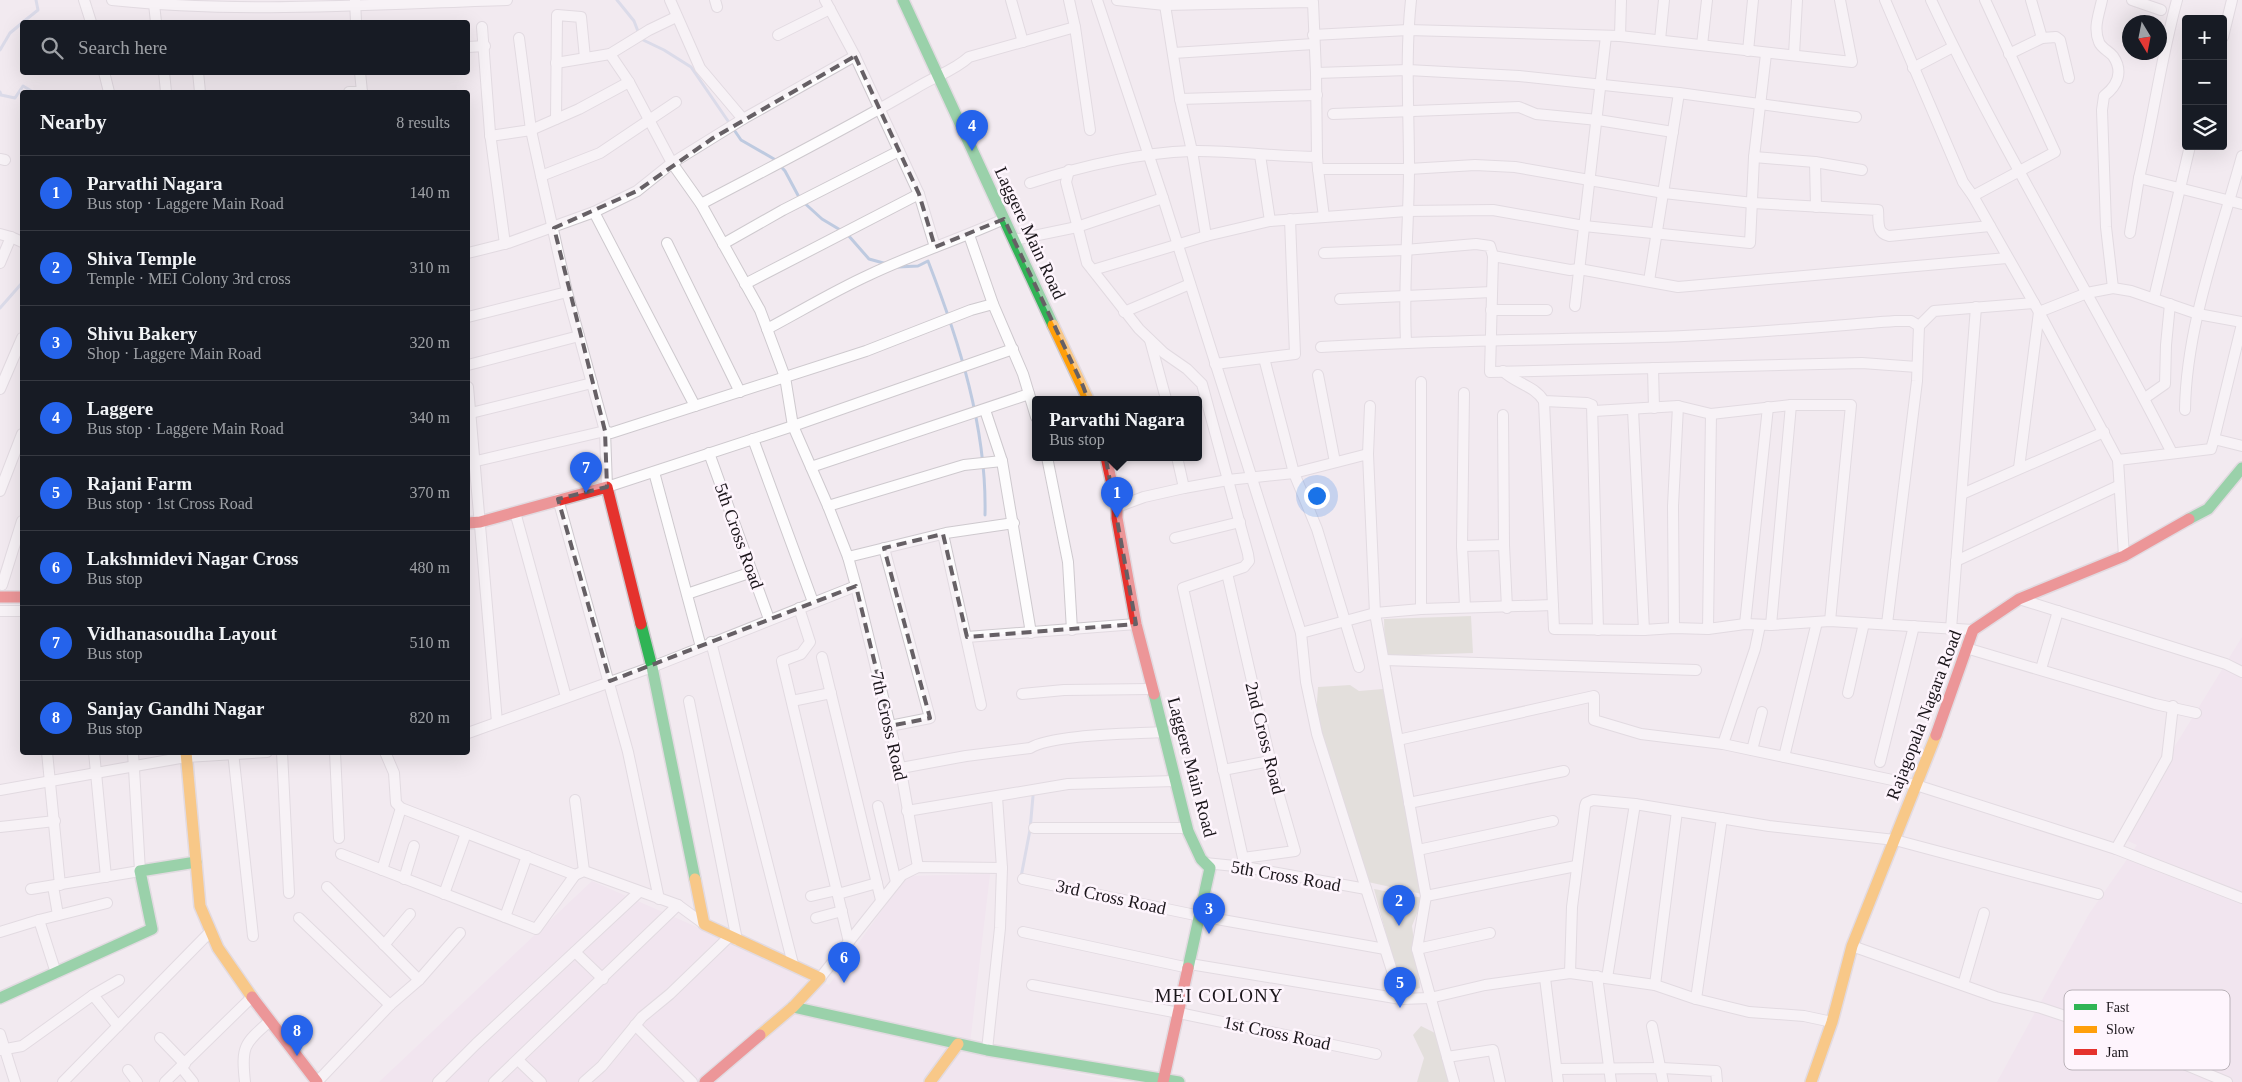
<!DOCTYPE html>
<html lang="en">
<head>
<meta charset="utf-8">
<style>
  :root { --surface:#171b24; --page:#242831; --text:#f1f3f6; --muted:#9ea1a6; --line:#363941; --accent:#2563eb }
  body { margin:0; font-family:Georgia,serif; background:var(--page); color:var(--text) }
  .controls { position:absolute; right:15px; top:15px; display:grid; overflow:hidden; border-radius:5px; box-shadow:0 5px 20px #0002 }
  .controls button { width:45px; height:45px; display:grid; place-items:center; padding:0; border:0; border-bottom:1px solid var(--line); background:var(--surface); color:var(--text); font:25px sans-serif }
  .compass { position:absolute; left:2122px; top:15px; width:45px; height:45px; border-radius:50%; background:var(--surface); box-shadow:0 5px 20px #0002; rotate:170deg }
  .you { position:absolute; left:1316px; top:495px; width:18px; height:18px; margin:-12px; border:4px solid #fff; border-radius:50%; background:#1a73e8; box-shadow:0 0 0 8px #1a73e833 }
  .badge { display:grid; place-items:center; width:32px; height:32px; border-radius:50%; background:var(--accent); color:#fff; font-size:16px; font-weight:700 }
  .pin { position:absolute; translate:-50% -41px; filter:drop-shadow(0 1px 2px #0008) }
  .pin::after { content:''; position:absolute; top:26px; width:18px; height:15px; background:inherit; clip-path:polygon(0 0,100% 0,50% 100%) }
  .popup { position:absolute; left:1032px; top:396px; width:170px; height:65px; box-sizing:border-box; display:grid; place-content:center; border-radius:5px; background:var(--surface); filter:drop-shadow(0 1px 4px #0005); font-size:16px; white-space:nowrap; color:var(--muted) }
  .popup b { font-size:19px; color:var(--text) }
  .popup::after { content:''; position:absolute; left:50%; top:100%; margin-left:-10px; border:10px solid transparent; border-top-color:var(--surface) }
  .list { margin:0; padding:0; list-style:none }
  h2 { display:flex; justify-content:space-between; align-items:center; height:65px; margin:0; padding:0 20px; font-size:21px }
  h2 small { font-size:16px; font-weight:400; color:var(--muted) }
  .list li { display:grid; grid-template-columns:32px 1fr auto; gap:15px; align-items:center; box-sizing:border-box; height:75px; padding:0 20px; border-top:1px solid var(--line) }
  .list b { display:block; font-size:19px; white-space:nowrap }
  .list p { margin:0; font-size:16px; white-space:nowrap; color:var(--muted) }
  .list em { font-size:16px; font-style:normal; color:var(--muted) }
  .icon { flex:none; width:28px; height:28px; fill:none; stroke:currentColor; stroke-width:2; stroke-linecap:round; stroke-linejoin:round }
  .map { position:relative; flex:none; width:2242px; height:1082px; overflow:hidden }
  .search { position:absolute; background:var(--surface); box-shadow:0 5px 20px #0002; left:20px; top:20px; width:450px; height:55px; display:flex; align-items:center; gap:12px; box-sizing:border-box; padding:0 18px; border-radius:5px; color:var(--muted); font-size:19px }
  .panel { position:absolute; background:var(--surface); box-shadow:0 5px 20px #0002; left:20px; top:90px; width:450px; height:665px; border-radius:5px }
  .map>svg:first-child { display:block }
  .built { fill:#efe0ed }
  .green { fill:#d1d3c4 }
  .lines { fill:none; stroke-linecap:round; stroke-linejoin:round }
  .stream { stroke:#becae0; stroke-width:3 }
  .street-casing { stroke:#cec9ce; stroke-width:12 }
  .fast-casing { stroke:#cec9ce; stroke-width:14 }
  .slow-casing { stroke:#cec9ce; stroke-width:14 }
  .jam-casing { stroke:#cec9ce; stroke-width:14 }
  .street { stroke:#fdfcfd; stroke-width:10 }
  .fast { stroke:#30b455; stroke-width:11 }
  .slow { stroke:#ff9f0a; stroke-width:11 }
  .jam { stroke:#e5322d; stroke-width:11 }
  .marked { fill:none; stroke:#666065; stroke-width:4; stroke-dasharray:10 6; stroke-linejoin:round }
  .labels { text-anchor:middle; dominant-baseline:central; stroke-width:5; stroke-linejoin:round; paint-order:stroke }
  .street-label { font-size:18px; fill:#1a151a; stroke:#fef5fd }
  .neighbourhood-label { font-size:19px; letter-spacing:1px; fill:#1a151a; stroke:#fef5fd }
  .key { fill:#fef5fd; stroke:#bab2b9; stroke-width:1 }
  .key-label { font-size:14px; fill:#1a151a }
</style>
</head>
<body>
<div class="map">
<svg width="2242" height="1082" viewBox="0 0 2242 1082">
  <rect width="100%" height="100%" fill="#f2eaf0"/>
  <g class="built">
    <polygon points="2242,637 2242,1082 1997,1082 2089,914 2137,845 2119,837"/>
    <polygon points="990,874 969,1052 1120,1082 379,1082 592,881 829,985 906,876"/>
  </g>
  <g class="green">
    <polygon points="1471,616 1473,653 1385,656 1384,619"/>
    <polygon points="1350,685 1359,691 1383,689 1422,894 1368,882 1316,716 1318,687"/>
    <polygon points="1374,889 1423,898 1412,926 1420,988 1402,993"/>
    <polygon points="1421,1026 1437,1034 1450,1082 1417,1082 1424,1058 1413,1035"/>
  </g>
  <g class="lines">
    <g class="stream">
      <polyline points="617,0 634,21 641,39 664,50 691,67 741,140 774,159 785,171 800,199 822,219 842,231"/>
      <polyline points="23,22 38,10 36,0"/>
      <polyline points="0,50 10,33 22,23"/>
      <polyline points="0,92 1,95 15,98 23,86 33,92"/>
      <polyline points="848,235 869,259 887,264"/>
      <path d="M898 267 918 266 928 261C959 341 987 428 985 515"/>
      <polyline points="0,308 22,283"/>
      <polyline points="1021,877 1030,830 1033,796"/>
    </g>
    <g class="street-casing">
      <g id="street">
        <polyline points="84,0 91,22"/>
        <path d="M112 0C243 14 376 4 507 0"/>
        <polyline points="355,0 356,22"/>
        <polyline points="670,0 700,68 743,119"/>
        <polyline points="715,0 717,7"/>
        <polyline points="825,0 855,56 919,194 935,247"/>
        <polyline points="1011,0 1023,42"/>
        <polyline points="1097,0 1163,198 1301,633 1306,682 1317,734 1401,999"/>
        <polyline points="1117,0 1165,5 1313,2 1316,73 1317,157"/>
        <polyline points="1885,0 1963,182 1973,196 2039,312 2118,460 2124,556"/>
        <path d="M1931 0C2004 155 2095 300 2172 453"/>
        <polyline points="2031,0 2042,38"/>
        <path d="M2102 0C2099 14 2093 28 2099 42 2101 48 2109 51 2113 56 2124 72 2117 86 2104 96L2102 110 2106 227 2113 288"/>
        <polyline points="2132,0 2161,10"/>
        <path d="M2177 0C2161 58 2153 119 2139 178L2242 204"/>
        <polyline points="154,4 156,22"/>
        <polyline points="1165,5 1180,99 1192,151 1206,236"/>
        <polyline points="482,27 490,133 505,244"/>
        <polyline points="1075,27 1090,130"/>
        <polyline points="778,35 830,9"/>
        <polyline points="1313,35 1408,30 1620,36 1852,62 1840,0"/>
        <polyline points="1620,36 1621,0"/>
        <polyline points="2223,37 2232,0"/>
        <polyline points="519,38 531,130 541,176 567,292 605,431 607,487 793,426 1013,349"/>
        <polyline points="1660,40 1664,0"/>
        <polyline points="1702,45 1707,0"/>
        <polyline points="468,47 485,46"/>
        <polyline points="1748,51 1753,0"/>
        <polyline points="1173,53 1314,44"/>
        <polyline points="610,54 629,82"/>
        <polyline points="2009,54 2042,38 2056,37 2060,40 2069,78"/>
        <polyline points="1794,55 1797,0"/>
        <polyline points="556,63 610,54 649,30 676,17"/>
        <polyline points="1913,68 1953,47"/>
        <polyline points="104,72 109,92"/>
        <polyline points="164,72 166,92"/>
        <polyline points="198,72 200,92"/>
        <polyline points="360,72 362,92"/>
        <polyline points="1316,73 1408,70 1519,76 1679,93 1856,117"/>
        <polyline points="349,92 362,92"/>
        <polyline points="1180,99 1317,95"/>
        <polyline points="1333,114 1519,107 1536,114 1598,120 1673,132"/>
        <polyline points="556,119 557,15 581,17 585,58"/>
        <polyline points="490,136 531,130 579,109 629,82 672,163 701,204 760,310 785,377 793,426 828,506 848,557 856,586 901,771 918,867"/>
        <polyline points="1260,155 1270,221"/>
        <polyline points="1754,157 1815,162 1862,170"/>
        <polyline points="0,159 5,160"/>
        <polyline points="1815,162 1816,207"/>
        <polyline points="1318,169 1324,217"/>
        <polyline points="1069,170 1066,182 1087,263 1139,329 1164,353 1187,369 1202,384 1248,554 1249,561 1244,567 1183,588 1245,867"/>
        <polyline points="541,176 600,153 676,102"/>
        <path d="M1030 183C1082 166 1135 153 1191 151 1232 150 1275 157 1317 157L1318 169H1409L1475 165 1515 167 1664 193 1753 203 1878 210C1879 222 1876 233 1889 236L1990 226"/>
        <polyline points="1973,196 2055,152 1985,0"/>
        <path d="M701 204C773 166 846 129 916 88 933 77 954 71 969 57L1075 27 1069 0"/>
        <polyline points="594,212 695,406"/>
        <polyline points="2130,233 2139,178"/>
        <polyline points="0,234 11,237 0,263"/>
        <polyline points="969,235 993,304 1023,374 1036,417"/>
        <polyline points="11,237 22,242"/>
        <polyline points="1014,240 1077,227 1163,198"/>
        <polyline points="667,243 740,392"/>
        <polyline points="723,244 783,210 899,151"/>
        <polyline points="468,253 508,243 594,212 637,191 672,163 743,119 855,56"/>
        <polyline points="1324,253 1405,250 1476,244 1490,246 1493,256 1490,372 1862,363 1917,367"/>
        <polyline points="1493,256 1570,270 1579,269 1678,287 2007,258"/>
        <polyline points="1093,270 1206,236 1270,221 1407,211 1493,210 1584,226 1750,243 1754,157 1766,54"/>
        <polyline points="1649,281 1679,93"/>
        <polyline points="745,284 919,194"/>
        <polyline points="2154,298 2190,146"/>
        <polyline points="1340,299 1492,292"/>
        <path d="M1575 306C1585 216 1596 126 1606 36"/>
        <polyline points="1491,310 1547,310"/>
        <polyline points="1124,312 1190,284"/>
        <polyline points="468,317 567,292"/>
        <polyline points="1919,326 1934,311 2034,303"/>
        <path d="M767 329C801 311 834 291 869 275 913 254 960 239 1004 219"/>
        <polyline points="1150,340 1166,399"/>
        <path d="M1406 341C1403 283 1409 225 1409 167 1409 111 1405 56 1411 0"/>
        <path d="M1321 347C1432 340 1542 340 1654 337 1734 335 1815 327 1895 321H1911L1919 326"/>
        <polyline points="1264,358 1294,473 1317,529 1359,667"/>
        <polyline points="1215,364 1295,354 1290,219"/>
        <polyline points="468,365 579,336"/>
        <polyline points="1653,368 1654,408"/>
        <path d="M1503 371C1516 384 1534 385 1544 401L1587 403 1592 405 1598 630"/>
        <polyline points="1318,375 1335,462"/>
        <polyline points="1421,382 1421,609"/>
        <polyline points="468,387 497,722"/>
        <polyline points="0,389 22,338"/>
        <polyline points="1464,393 1462,546 1465,607"/>
        <polyline points="2145,398 2165,384 2166,345 2170,304"/>
        <polyline points="1544,401 1554,629 1644,630 1674,628 1708,629 1745,624 1771,625 1830,621 1973,630"/>
        <polyline points="985,410 1002,461 1031,633"/>
        <polyline points="1633,410 1644,630"/>
        <path d="M2185 410C2186 326 2220 237 2242 156"/>
        <polyline points="1594,411 1678,406 1711,414 1791,405 1851,405 1830,621"/>
        <polyline points="471,413 592,383"/>
        <polyline points="1503,415 1504,545 1507,608"/>
        <polyline points="753,439 813,602"/>
        <polyline points="2214,439 2242,324"/>
        <polyline points="709,453 769,619"/>
        <polyline points="1368,454 1370,406"/>
        <polyline points="1047,457 1068,562 1072,630"/>
        <polyline points="1177,457 1184,488"/>
        <polyline points="2118,460 2211,449 2214,439 2242,446"/>
        <polyline points="468,463 605,431 611,433 866,351 971,310 993,304"/>
        <polyline points="811,467 1029,394"/>
        <polyline points="2019,468 2039,312 2087,293 2113,288 2131,291 2198,314 2242,322"/>
        <polyline points="654,472 701,647"/>
        <polyline points="0,491 22,434"/>
        <polyline points="1962,494 2104,432"/>
        <polyline points="558,499 628,752 659,899"/>
        <polyline points="828,506 964,465 1002,461"/>
        <polyline points="1117,507 1144,497 1184,488 1228,480 1294,473 1368,454 1375,613 1426,896 1417,949 1454,1082"/>
        <polyline points="515,512 566,697"/>
        <polyline points="943,534 981,705"/>
        <polyline points="1175,538 1240,522"/>
        <polyline points="1462,546 1504,545"/>
        <polyline points="884,548 930,718 890,726"/>
        <polyline points="848,557 946,533 1014,523"/>
        <polyline points="1956,561 2118,486"/>
        <polyline points="1227,573 1276,785 1295,851 1243,858"/>
        <polyline points="2,585 22,521"/>
        <polyline points="687,594 752,572"/>
        <polyline points="2019,599 2226,664 2242,672"/>
        <polyline points="799,608 810,642 801,654 782,661 849,942"/>
        <polyline points="0,611 22,611"/>
        <polyline points="1745,624 1768,407"/>
        <polyline points="1887,624 1917,381 1919,326"/>
        <polyline points="1771,625 1791,405"/>
        <polyline points="1674,628 1673,506 1678,406"/>
        <polyline points="1708,629 1711,414"/>
        <polyline points="1951,629 1976,307"/>
        <polyline points="1301,633 1375,613 1421,609 1553,605"/>
        <polyline points="967,637 1136,624"/>
        <polyline points="711,642 793,964"/>
        <polyline points="1966,648 2155,704 2196,713"/>
        <polyline points="822,657 881,900"/>
        <polyline points="1384,660 1696,670"/>
        <polyline points="2041,669 2058,611"/>
        <polyline points="1848,693 1864,623"/>
        <polyline points="1022,694 1064,690 1152,689"/>
        <polyline points="689,701 737,940"/>
        <polyline points="792,701 831,693"/>
        <polyline points="468,733 652,667 856,586"/>
        <polyline points="1398,740 1594,696 1594,720 1641,734 1723,744 1916,785 2116,849 2242,898"/>
        <polyline points="1723,744 1755,649 1760,625"/>
        <polyline points="1752,750 1762,712"/>
        <polyline points="47,752 60,885"/>
        <polyline points="94,752 106,877"/>
        <polyline points="233,752 253,936"/>
        <polyline points="282,752 289,893"/>
        <polyline points="335,752 339,838"/>
        <polyline points="385,752 394,773 396,803 401,808 575,875 584,871 678,905 704,924"/>
        <polyline points="1784,757 1817,622"/>
        <polyline points="1880,762 1914,626"/>
        <path d="M901 768 966 756 1030 748C1053 734 1132 734 1163 732"/>
        <polyline points="1223,770 1270,761"/>
        <polyline points="0,790 186,757 267,752"/>
        <polyline points="575,800 584,871"/>
        <polyline points="1409,803 1564,771"/>
        <polyline points="878,806 896,882"/>
        <polyline points="907,811 1068,784 1175,781"/>
        <polyline points="0,827 55,821"/>
        <polyline points="1034,828 1187,828"/>
        <polyline points="2116,849 2167,758 2173,706"/>
        <polyline points="1418,850 1553,821"/>
        <polyline points="341,854 536,929 575,875"/>
        <polyline points="1205,863 1245,867 1366,889"/>
        <polyline points="382,870 401,808"/>
        <polyline points="404,879 414,846"/>
        <polyline points="1023,879 1200,916 1385,949"/>
        <polyline points="53,886 58,915"/>
        <polyline points="327,887 419,980"/>
        <polyline points="31,889 140,871 133,752"/>
        <polyline points="444,894 466,833"/>
        <polyline points="838,894 877,883"/>
        <polyline points="811,896 837,890"/>
        <polyline points="1426,896 1576,866"/>
        <polyline points="505,917 527,856"/>
        <polyline points="299,918 390,1005 419,980 460,933"/>
        <polyline points="816,918 842,911"/>
        <polyline points="39,920 56,973"/>
        <polyline points="0,932 39,920 107,903"/>
        <polyline points="1023,932 1189,968"/>
        <polyline points="384,945 410,914"/>
        <polyline points="1852,946 1996,997 2041,1008 2083,1022 2227,1082"/>
        <polyline points="1417,949 1490,933"/>
        <polyline points="575,952 603,979"/>
        <polyline points="1190,964 1401,999 1430,998 1485,985 1570,973 1655,985 1696,999 1749,1012 1804,1016 1832,1022"/>
        <polyline points="1570,973 1572,907 1585,806 1586,803 1593,800 1635,804 1769,826 1895,840 2098,894"/>
        <polyline points="1597,976 1611,1082"/>
        <polyline points="820,978 902,875 918,867 1002,868"/>
        <polyline points="1545,978 1558,1082"/>
        <polyline points="1607,978 1635,804"/>
        <polyline points="1032,985 1179,1013 1376,1054"/>
        <polyline points="1655,985 1677,811"/>
        <polyline points="1963,985 1984,913"/>
        <polyline points="93,995 118,1026"/>
        <polyline points="1696,999 1722,818"/>
        <polyline points="635,1025 692,1082"/>
        <polyline points="1652,1026 1663,1082"/>
        <polyline points="0,1034 15,1082"/>
        <polyline points="160,1038 185,1064"/>
        <polyline points="0,1050 22,1046 93,995 119,980"/>
        <polyline points="987,1050 1000,928 1002,868 997,797"/>
        <polyline points="1447,1057 1493,1050 1500,1082"/>
        <polyline points="518,1060 541,1082"/>
        <polyline points="181,1067 193,1082"/>
        <polyline points="1557,1069 1662,1068 1716,1071 1717,1082"/>
        <polyline points="128,1070 137,1082"/>
        <polyline points="63,1082 209,933"/>
        <polyline points="165,1082 252,997"/>
        <path d="M245 1082C241 1046 244 1044 270 1021"/>
        <polyline points="317,1082 390,1005"/>
        <polyline points="438,1082 476,1044 639,892"/>
        <polyline points="494,1082 678,905"/>
        <polyline points="584,1082 602,1066 642,1017 670,994 729,937"/>
      </g>
    </g>
    <g class="fast-casing">
      <g id="fast">
        <polyline points="903,0 1053,325"/>
        <polyline points="2189,519 2208,509 2242,468"/>
        <polyline points="641,624 652,667 695,879"/>
        <polyline points="1154,694 1188,831 1201,859 1210,868 1188,968"/>
        <polyline points="0,998 152,929 140,871 196,862"/>
        <polyline points="793,1007 987,1050 1179,1082"/>
      </g>
    </g>
    <g class="slow-casing">
      <g id="slow">
        <polyline points="1053,325 1088,399"/>
        <polyline points="186,752 200,906 218,948 252,997"/>
        <polyline points="695,879 704,924 820,978 793,1007 760,1035"/>
        <polyline points="930,1082 958,1044"/>
        <polyline points="1811,1082 1832,1022 1852,946 1936,735"/>
      </g>
    </g>
    <g class="jam-casing">
      <g id="jam">
        <polyline points="1106,457 1117,507 1117,518 1136,624 1154,694"/>
        <polyline points="468,523 480,522 607,487 641,624"/>
        <polyline points="0,597 22,597"/>
        <polyline points="1936,735 1973,630 2019,599 2124,556 2189,519"/>
        <polyline points="252,997 317,1082"/>
        <polyline points="705,1082 760,1035"/>
        <polyline points="1163,1082 1188,968"/>
      </g>
    </g>
    <use href="#street" class="street"/>
    <use href="#fast" class="fast"/>
    <use href="#slow" class="slow"/>
    <use href="#jam" class="jam"/>
  </g>
  <path d="M0 0H2242V1082H0ZM855 56 919 194 935 247 1004 219 1083 386 1102 437 1136 624 967 637 943 534 884 548 930 718 890 726 856 586 610 681 558 499 607 487 605 431 554 228 637 191 713 138Z" fill="#f2eaf0" fill-opacity=".55" fill-rule="evenodd"/>
  <path class="marked" d="M855 56 919 194 935 247 1004 219 1083 386 1102 437 1136 624 967 637 943 534 884 548 930 718 890 726 856 586 610 681 558 499 607 487 605 431 554 228 637 191 713 138Z"/>
  <g class="labels">
    <g class="street-label">
      <text transform="translate(1030 233) rotate(65)">Laggere Main Road</text>
      <text transform="translate(739 536) rotate(70)">5th Cross Road</text>
      <text transform="translate(1924 715) rotate(-69)">Rajagopala Nagara Road</text>
      <text transform="translate(889 726) rotate(77)">7th Cross Road</text>
      <text transform="translate(1265 738) rotate(76)">2nd Cross Road</text>
      <text transform="translate(1192 767) rotate(75)">Laggere Main Road</text>
      <text transform="translate(1286 876) rotate(10)">5th Cross Road</text>
      <text transform="translate(1111 897) rotate(12)">3rd Cross Road</text>
      <text transform="translate(1277 1033) rotate(12)">1st Cross Road</text>
    </g>
    <g class="neighbourhood-label">
      <text x="1219" y="995">MEI COLONY</text>
    </g>
  </g>
  <rect x="2064" y="990" width="166" height="80" rx="8" class="key"/>
  <rect x="2074" y="1004" width="23" height="6" fill="#30b455"/>
  <rect x="2074" y="1026" width="23" height="7" fill="#ff9f0a"/>
  <rect x="2074" y="1049" width="23" height="6" fill="#e5322d"/>
  <g class="key-label">
    <text x="2106" y="1012">Fast</text>
    <text x="2106" y="1034">Slow</text>
    <text x="2106" y="1057">Jam</text>
  </g>
</svg>
<div class="controls">
<button>+</button>
<button>−</button>
<button><svg class="icon" aria-label="layers" viewBox="0 0 24 24"><path d="M12 4l9 5-9 5-9-5zM3 14l9 5 9-5"/></svg></button>
</div>
<svg class="compass" viewBox="-18 -18 36 36"><path d="M0-13l5 13h-10z" fill="#e53935"/><path d="M0 13l5-13h-10z" fill="#9ea1a6"/></svg>
<div class="you"></div>
<div class="pin badge" style="left:1117px;top:518px">1</div>
<div class="popup"><b>Parvathi Nagara</b>Bus stop</div>
<div class="pin badge" style="left:1399px;top:926px">2</div>
<div class="pin badge" style="left:1209px;top:934px">3</div>
<div class="pin badge" style="left:972px;top:151px">4</div>
<div class="pin badge" style="left:1400px;top:1008px">5</div>
<div class="pin badge" style="left:844px;top:983px">6</div>
<div class="pin badge" style="left:586px;top:493px">7</div>
<div class="pin badge" style="left:297px;top:1056px">8</div>
<div class="search"><svg class="icon" aria-label="search" viewBox="0 0 24 24"><circle cx="10" cy="10" r="6"/><path d="M15 15l6 6"/></svg>Search here</div>
<section class="panel">
<h2>Nearby<small>8 results</small></h2>
<ul class="list">
<li><span class="badge">1</span><div><b>Parvathi Nagara</b><p>Bus stop · Laggere Main Road</p></div><em>140 m</em></li>
<li><span class="badge">2</span><div><b>Shiva Temple</b><p>Temple · MEI Colony 3rd cross</p></div><em>310 m</em></li>
<li><span class="badge">3</span><div><b>Shivu Bakery</b><p>Shop · Laggere Main Road</p></div><em>320 m</em></li>
<li><span class="badge">4</span><div><b>Laggere</b><p>Bus stop · Laggere Main Road</p></div><em>340 m</em></li>
<li><span class="badge">5</span><div><b>Rajani Farm</b><p>Bus stop · 1st Cross Road</p></div><em>370 m</em></li>
<li><span class="badge">6</span><div><b>Lakshmidevi Nagar Cross</b><p>Bus stop</p></div><em>480 m</em></li>
<li><span class="badge">7</span><div><b>Vidhanasoudha Layout</b><p>Bus stop</p></div><em>510 m</em></li>
<li><span class="badge">8</span><div><b>Sanjay Gandhi Nagar</b><p>Bus stop</p></div><em>820 m</em></li>
</ul>
</section>
</div>
</body>
</html>
